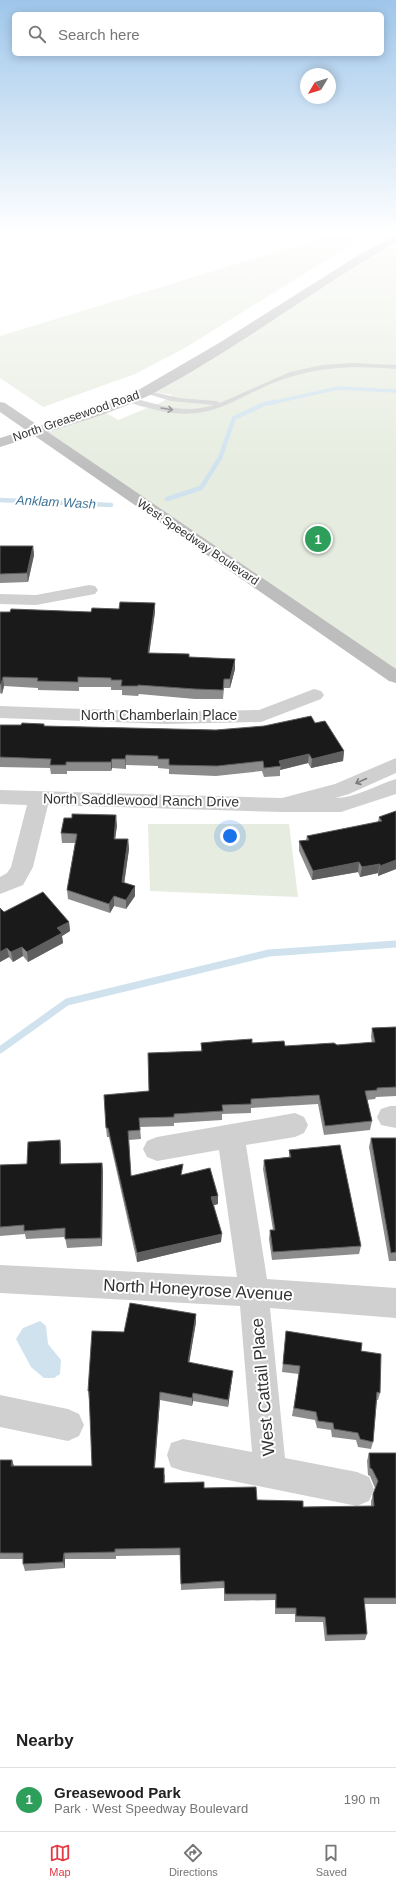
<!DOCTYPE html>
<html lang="en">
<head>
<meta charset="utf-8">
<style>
  :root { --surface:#fff; --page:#f2f2f2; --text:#222; --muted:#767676; --line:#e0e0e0; --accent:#e63946 }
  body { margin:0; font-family:Helvetica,sans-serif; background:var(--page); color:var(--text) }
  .compass { position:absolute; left:300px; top:68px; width:36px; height:36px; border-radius:50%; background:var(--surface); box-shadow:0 2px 10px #0003; rotate:232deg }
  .you { position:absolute; left:230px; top:836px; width:14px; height:14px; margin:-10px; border:3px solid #fff; border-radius:50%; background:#1a73e8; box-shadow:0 0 0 6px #1a73e833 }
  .badge { display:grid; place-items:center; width:26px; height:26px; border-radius:50%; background:var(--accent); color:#fff; font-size:13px; font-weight:700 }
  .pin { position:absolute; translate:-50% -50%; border:2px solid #fff; box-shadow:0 1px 4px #0006 }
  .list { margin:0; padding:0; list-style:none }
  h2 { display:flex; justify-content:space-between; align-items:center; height:52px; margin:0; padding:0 16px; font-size:17px }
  h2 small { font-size:13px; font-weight:400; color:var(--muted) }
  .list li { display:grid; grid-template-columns:26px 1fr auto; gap:12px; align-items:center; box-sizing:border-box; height:64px; padding:0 16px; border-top:1px solid var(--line) }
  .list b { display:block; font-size:15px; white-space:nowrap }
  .list p { margin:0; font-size:13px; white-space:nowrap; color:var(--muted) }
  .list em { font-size:13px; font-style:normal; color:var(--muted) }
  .icon { flex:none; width:22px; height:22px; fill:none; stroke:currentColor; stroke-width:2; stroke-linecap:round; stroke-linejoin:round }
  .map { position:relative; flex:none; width:396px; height:1715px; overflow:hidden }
  .search { position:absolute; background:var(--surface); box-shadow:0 2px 10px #0003; left:12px; right:12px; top:12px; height:44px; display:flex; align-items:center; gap:10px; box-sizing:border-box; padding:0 14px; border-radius:6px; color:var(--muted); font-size:15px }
  .sheet { height:116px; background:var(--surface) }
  nav { display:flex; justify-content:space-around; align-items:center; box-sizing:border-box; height:56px; border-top:1px solid var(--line); background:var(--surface); font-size:11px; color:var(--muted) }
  nav a { display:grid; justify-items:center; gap:2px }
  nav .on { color:var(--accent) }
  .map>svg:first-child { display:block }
  .green { fill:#e6ecdf }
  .water { fill:#cfe2ee }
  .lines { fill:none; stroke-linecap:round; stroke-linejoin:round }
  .stream-far2 { stroke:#cfe2ee; stroke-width:3.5 }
  .stream-far1 { stroke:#cfe2ee; stroke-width:4.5 }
  .stream { stroke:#cfe2ee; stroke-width:7 }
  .lane { fill:#d0d0d0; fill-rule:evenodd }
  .street { fill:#d0d0d0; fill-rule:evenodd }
  .secondary { fill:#bdbdbd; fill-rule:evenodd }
  .wall { fill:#8c8c8c }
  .shaded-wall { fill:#5f5f5f }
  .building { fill:#1a1a1a; stroke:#5f5f5f }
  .oneway { stroke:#7a7a7a }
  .labels { text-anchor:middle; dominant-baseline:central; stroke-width:4; stroke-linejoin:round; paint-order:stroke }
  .far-street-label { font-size:12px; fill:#333; stroke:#fff }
  .far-water-label { font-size:13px; font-style:italic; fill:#3f7597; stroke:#fff }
  .street-label { font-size:14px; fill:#333; stroke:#fff }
  .near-street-label { font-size:17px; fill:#333; stroke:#fff }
</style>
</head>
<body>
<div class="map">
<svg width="396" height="1715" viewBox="0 0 396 1715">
  <rect width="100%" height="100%" fill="#fff"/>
  <g class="green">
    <polygon points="338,233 370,233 185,348 135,374 43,407 0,378 0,336"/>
    <polygon points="396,239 396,675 44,429 100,409 118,420 162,402 173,395 147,391"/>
    <polygon points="148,824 289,824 298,897 150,891"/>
  </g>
  <polygon class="water" points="40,1321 46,1326 48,1344 61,1360 60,1374 54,1378 44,1378 31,1367 16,1339 23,1328"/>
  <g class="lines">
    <polyline class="stream-far2" points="271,403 338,388 396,391"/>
    <g class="stream-far1">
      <polyline points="167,499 201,488 220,458 234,418 264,404 275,402"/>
      <polyline points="0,500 111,505"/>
    </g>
    <polyline class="stream" points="0,1050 67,1002 269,953 396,944"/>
    <path class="lane" d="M352 363 396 365V369C363 366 329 366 297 375 242 389 217 427 153 409 145 407 132 405 125 399L129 397C158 404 184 415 214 405L171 401 141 392 145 390 179 398 216 401 220 403 290 372 322 365Z"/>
    <g class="street">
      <polygon points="89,585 95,586 98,590 95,594 36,605 0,604 0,594 36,595"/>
      <polygon points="314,689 321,691 324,695 321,699 261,722 167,724 0,718 0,706 167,712 259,710"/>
      <path d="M396 758V773L349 794 335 798C356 798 376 785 396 779V794L341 812H282L48 805 33 867 23 885 0 894V877L7 873 11 867 27 805 0 804V790L282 798 335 784Z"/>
      <polygon points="390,1106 396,1106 396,1128 381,1125 377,1117 381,1109"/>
      <polygon points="295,1113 304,1117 308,1125 304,1133 295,1137 246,1145 267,1279 396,1288 396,1318 270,1308 285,1458 357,1472 369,1477 374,1489 369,1501 357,1506 183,1471 171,1467 167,1455 171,1443 183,1439 252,1452 240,1306 0,1293 0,1265 237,1277 219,1150 157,1161 147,1157 143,1149 147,1141 157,1137"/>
      <polygon points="0,1395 68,1409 79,1414 84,1425 79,1436 68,1441 0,1427"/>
    </g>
    <path class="secondary" d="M396 235V242C312 290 236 350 150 395 118 411 82 421 48 432L396 669V683L389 681 35 436 0 447V438L26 430 0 412V402L5 403 39 426 100 406 140 389 219 343 362 253Z"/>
  </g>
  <g class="wall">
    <polygon points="0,546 33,546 34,555 28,582 0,583"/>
    <polygon points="0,612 155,612 149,653 189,657 235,659 235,669 230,688 224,688 223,699 195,699 139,694 138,696 122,695 122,690 111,690 111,687 79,687 79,691 38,690 38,688 4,686 2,694 0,693"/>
    <polygon points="315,723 344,751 343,761 311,768 308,763 280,770 280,776 264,777 262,771 216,776 169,774 169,769 158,768 158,766 126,765 126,769 112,768 111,771 67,771 67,774 51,774 50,768 0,767 0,725 21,725 44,724 44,726 216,730"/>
    <polygon points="396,811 396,869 378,876 378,873 360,877 358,872 312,880 299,851 299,841 306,840 307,836 378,822 379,817"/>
    <polygon points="117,825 115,839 128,839 129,849 124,883 135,886 135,896 126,909 114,906 110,913 68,899 67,890 75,843 62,843 61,833"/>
    <polygon points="4,912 69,922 70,931 62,936 63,943 28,962 23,956 13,962 9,957 0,962"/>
    <polygon points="396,1027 396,1096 376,1097 375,1099 367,1100 372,1121 370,1130 324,1135 318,1104 251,1108 251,1113 222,1114 222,1120 174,1123 174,1126 140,1127 141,1139 129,1140 131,1176 183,1175 218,1196 218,1204 214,1205 221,1242 137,1262 109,1137 107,1137 106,1128 149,1091 201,1051 201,1043 252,1043 285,1046 337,1045 372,1043 371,1037 372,1028"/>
    <polygon points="371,1138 396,1138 396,1261 389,1261 369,1147"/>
    <polygon points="60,1140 61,1149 61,1164 102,1163 103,1172 102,1246 67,1248 65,1237 26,1239 25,1234 0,1236 0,1165 27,1164"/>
    <polygon points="289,1150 361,1246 359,1254 272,1260 269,1239 270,1230 273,1230 263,1169 264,1160 289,1157"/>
    <polygon points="196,1322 189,1362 232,1379 228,1407 193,1401 192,1406 160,1400 155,1468 165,1475 165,1483 204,1488 257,1500 303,1507 371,1506 371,1501 375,1488 370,1476 368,1475 367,1461 369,1453 396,1453 396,1604 364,1604 367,1634 365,1640 325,1641 323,1622 295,1622 295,1614 275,1614 275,1600 224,1601 224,1588 181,1590 180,1555 116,1556 116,1559 65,1559 65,1568 25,1571 23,1564 23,1559 0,1559 0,1460 12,1460 14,1466 92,1466 90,1399 89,1399 88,1391 124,1332"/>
    <polygon points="286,1331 361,1351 380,1393 378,1400 377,1400 373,1442 371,1449 358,1447 356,1440 332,1437 331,1430 317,1428 315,1420 292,1416 299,1374 282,1372"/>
  </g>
  <g class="shaded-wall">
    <polygon points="33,546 34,555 28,582 27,573"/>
    <polygon points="155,603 155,612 148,662 148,653"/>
    <polygon points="235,659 235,669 230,688 230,679"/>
    <polygon points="3,677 4,686 2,694 1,684"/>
    <polygon points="344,751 343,761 311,768 312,759"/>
    <polygon points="309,754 308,763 280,770 281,766 279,761"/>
    <polygon points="126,755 126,769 125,759"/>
    <polygon points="112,759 112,768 111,771 111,762"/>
    <polygon points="116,815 117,825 114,848 114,839"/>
    <polygon points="128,839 129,849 123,892 122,882"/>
    <polygon points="396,860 396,869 378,876 380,866"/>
    <polygon points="359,862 358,872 312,880 313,871"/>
    <polygon points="380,864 378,873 360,877 362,867"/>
    <polygon points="135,886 135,896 126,909 126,900"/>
    <polygon points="114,896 114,906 110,913 109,904"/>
    <polygon points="69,922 70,931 62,936 63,943 28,962 27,952 57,928"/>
    <polygon points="22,947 23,956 13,962 11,952"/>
    <polygon points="7,948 9,957 0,962 0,952"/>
    <polygon points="60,1140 61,1149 61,1173 60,1164"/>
    <polygon points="102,1163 103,1172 102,1246 101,1238"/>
    <polygon points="218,1196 218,1204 211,1206 211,1197"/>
    <polygon points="222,1234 221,1242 137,1262 137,1253"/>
    <polygon points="196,1314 196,1322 188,1370 188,1362"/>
    <polygon points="233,1371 232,1379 228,1407 228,1400"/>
    <polygon points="160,1392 160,1400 154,1475 154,1468"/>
    <polygon points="193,1393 193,1401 192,1406 192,1398"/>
    <polygon points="12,1460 14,1467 11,1466"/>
    <polygon points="64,1553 65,1559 65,1568 63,1562"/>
  </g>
  <g class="building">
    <polygon points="0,546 33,546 27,573 0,574"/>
    <polygon points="120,602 155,603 148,653 189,654 189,657 235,659 230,679 224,679 223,690 195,689 138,685 138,686 121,686 122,680 111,680 111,678 78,677 78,682 37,681 38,678 3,677 1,684 0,684 0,612 10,612 11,609 91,612 92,608 119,609"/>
    <polygon points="311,716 315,723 325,721 344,751 312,759 309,754 279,761 281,766 264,768 263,761 217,766 169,765 169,759 158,759 158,756 126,755 125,759 112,759 111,762 66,762 66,765 50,765 51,759 0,757 0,725 21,725 22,723 44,724 44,726 216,730 264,726"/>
    <polygon points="396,811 396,860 380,866 380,864 362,867 359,862 313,871 299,841 309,840 307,836 382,821 379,817"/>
    <polygon points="72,814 116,815 114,839 128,839 122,882 135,886 126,900 114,896 109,904 67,890 77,834 61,833 64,818 72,818"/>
    <polygon points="43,892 69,922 57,928 62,933 27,952 22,947 11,952 7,948 0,952 0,908 4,912"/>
    <polygon points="396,1027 396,1087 377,1088 377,1090 365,1091 372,1121 325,1126 319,1095 251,1099 251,1104 222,1105 223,1111 174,1114 174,1117 139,1118 140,1130 128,1131 131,1176 183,1164 181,1175 210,1168 218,1196 211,1197 222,1234 137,1253 108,1128 106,1128 104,1095 149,1091 148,1053 202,1051 201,1043 223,1041 252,1039 252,1043 284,1041 285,1046 334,1043 337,1045 375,1042 372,1028"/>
    <polygon points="371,1138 396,1138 396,1252 391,1253"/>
    <polygon points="60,1140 60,1164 102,1163 101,1238 65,1239 65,1228 24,1231 24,1225 0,1227 0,1165 27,1164 28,1142"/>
    <polygon points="340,1145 361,1246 273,1252 270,1230 275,1230 264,1160 291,1157 289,1150"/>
    <polygon points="130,1303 196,1314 188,1362 233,1371 228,1400 193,1393 192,1398 160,1392 154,1468 164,1468 164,1483 204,1482 204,1488 256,1487 257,1500 303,1501 303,1507 374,1506 373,1494 378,1481 372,1469 370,1468 369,1453 396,1453 396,1598 364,1598 367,1634 327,1635 325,1617 296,1616 296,1608 276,1608 276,1594 225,1594 224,1581 181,1584 180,1548 115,1549 115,1552 64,1553 63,1562 23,1564 23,1553 0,1553 0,1460 12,1460 11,1466 92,1466 89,1391 88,1391 92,1331 124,1332"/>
    <polygon points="286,1331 362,1343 361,1351 381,1354 380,1393 377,1392 373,1442 360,1439 358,1433 334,1429 333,1423 318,1421 316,1412 294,1408 300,1366 283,1364"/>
  </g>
  <defs><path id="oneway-shaft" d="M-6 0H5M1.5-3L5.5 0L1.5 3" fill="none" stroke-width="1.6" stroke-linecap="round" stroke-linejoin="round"/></defs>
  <g class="oneway">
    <use href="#oneway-shaft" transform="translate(167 409) rotate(9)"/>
    <use href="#oneway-shaft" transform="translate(361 781) rotate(155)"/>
  </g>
  <linearGradient id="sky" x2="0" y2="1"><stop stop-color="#9ec6ea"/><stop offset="0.49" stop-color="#fff"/><stop offset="1" stop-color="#fff" stop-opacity="0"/></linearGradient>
  <rect width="396" height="473" fill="url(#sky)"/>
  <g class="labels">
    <g class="far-street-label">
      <text transform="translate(76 416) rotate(-19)">North Greasewood Road</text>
      <text transform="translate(198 542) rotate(34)">West Speedway Boulevard</text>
    </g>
    <g class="far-water-label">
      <text transform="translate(56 502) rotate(3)">Anklam Wash</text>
    </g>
    <g class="street-label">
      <text x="159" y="715">North Chamberlain Place</text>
      <text transform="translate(141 800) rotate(1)">North Saddlewood Ranch Drive</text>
    </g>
    <g class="near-street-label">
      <text transform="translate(198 1290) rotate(3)">North Honeyrose Avenue</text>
      <text transform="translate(263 1387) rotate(-95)">West Cattail Place</text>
    </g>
  </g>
</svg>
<svg class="compass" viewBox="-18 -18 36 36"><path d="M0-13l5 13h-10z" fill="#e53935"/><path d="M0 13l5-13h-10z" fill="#767676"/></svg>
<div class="you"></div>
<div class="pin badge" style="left:318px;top:539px;background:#2e9e5b">1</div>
<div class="search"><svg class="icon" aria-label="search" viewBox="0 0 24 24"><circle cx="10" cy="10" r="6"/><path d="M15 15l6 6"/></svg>Search here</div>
</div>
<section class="sheet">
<h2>Nearby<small></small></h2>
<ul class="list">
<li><span class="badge" style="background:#2e9e5b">1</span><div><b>Greasewood Park</b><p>Park · West Speedway Boulevard</p></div><em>190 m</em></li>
</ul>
</section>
<nav>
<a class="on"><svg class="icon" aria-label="map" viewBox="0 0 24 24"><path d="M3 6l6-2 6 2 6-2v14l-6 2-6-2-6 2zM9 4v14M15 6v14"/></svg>Map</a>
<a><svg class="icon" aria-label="directions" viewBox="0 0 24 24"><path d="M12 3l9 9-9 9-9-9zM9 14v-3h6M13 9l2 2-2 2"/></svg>Directions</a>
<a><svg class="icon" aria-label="saved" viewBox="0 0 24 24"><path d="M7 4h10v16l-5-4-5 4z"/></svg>Saved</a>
</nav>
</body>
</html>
